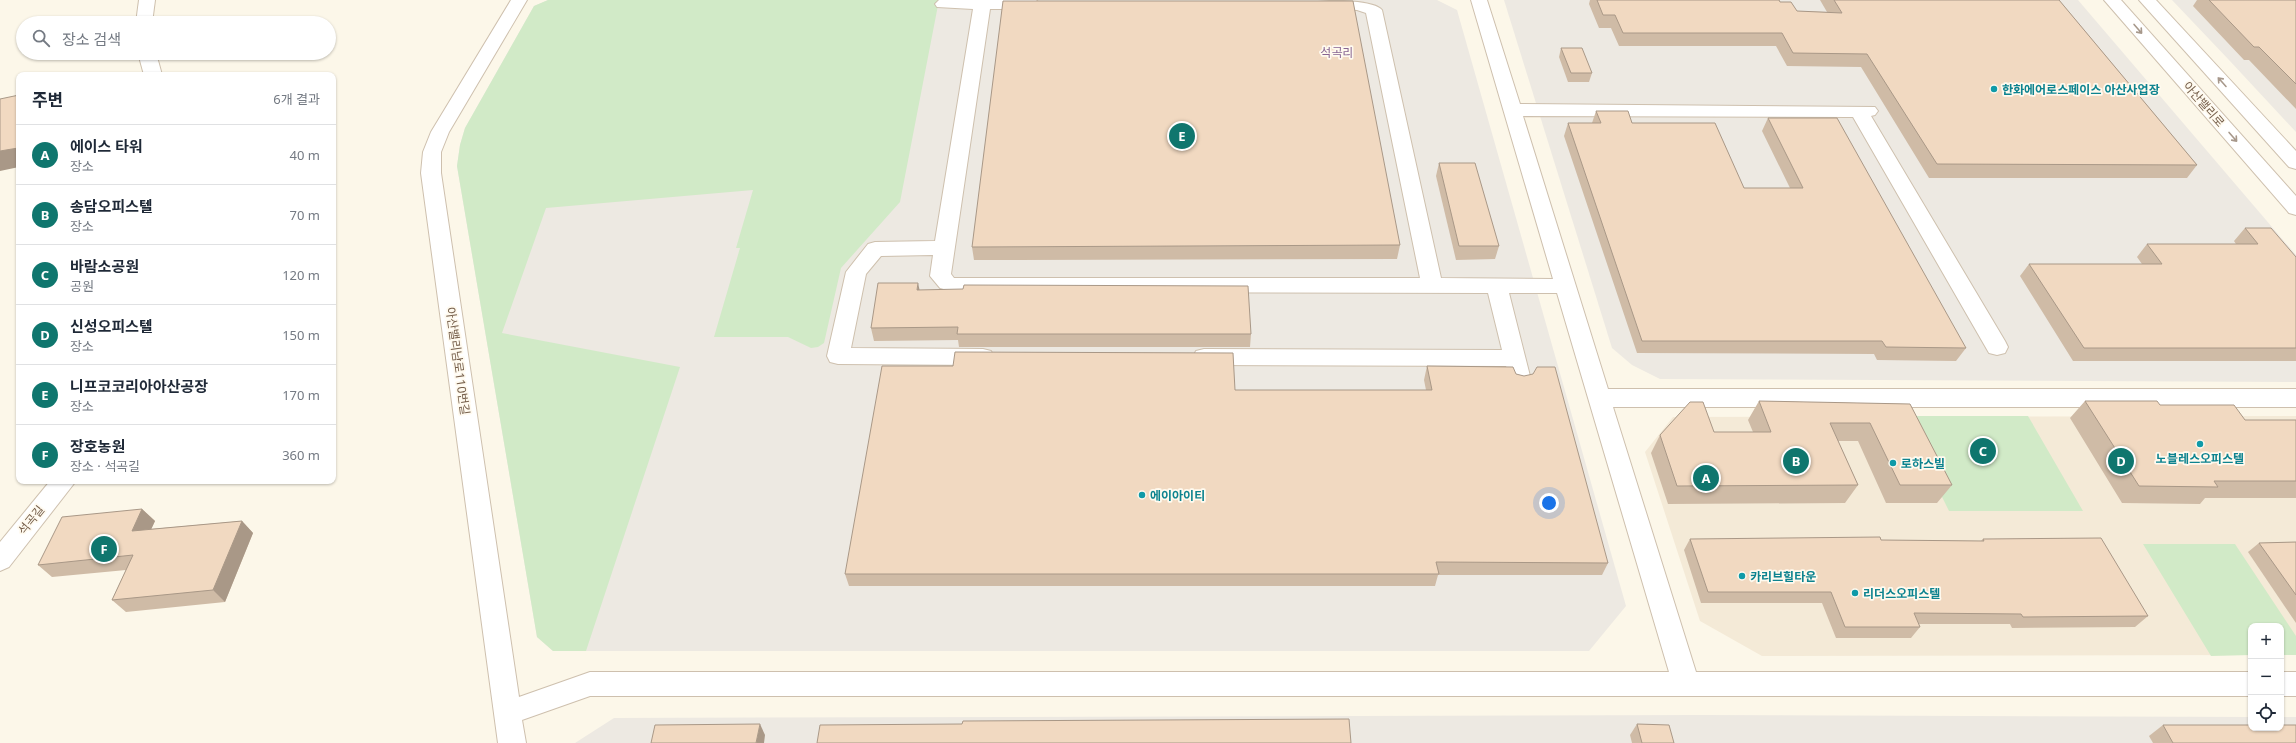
<!DOCTYPE html>
<html lang="ko">
<head>
<meta charset="utf-8">
<style>
  :root { --surface:#fff; --page:#f2f2f3; --text:#1f2937; --muted:#747a83; --line:#e0e1e3; --accent:#0f766e }
  body { margin:0; font-family:"Noto Sans","Noto Sans KR",sans-serif; background:var(--page); color:var(--text) }
  .controls { position:absolute; right:12px; bottom:12px; display:grid; overflow:hidden; border-radius:8px; box-shadow:0 1px 3px #0004 }
  .controls button { width:36px; height:36px; display:grid; place-items:center; padding:0; border:0; border-bottom:1px solid var(--line); background:var(--surface); color:var(--text); font:20px sans-serif }
  .you { position:absolute; left:1549px; top:503px; width:14px; height:14px; margin:-10px; border:3px solid #fff; border-radius:50%; background:#1a73e8; box-shadow:0 0 0 6px #1a73e833 }
  .badge { display:grid; place-items:center; width:26px; height:26px; border-radius:50%; background:var(--accent); color:#fff; font-size:13px; font-weight:700 }
  .pin { position:absolute; translate:-50% -50%; border:2px solid #fff; box-shadow:0 1px 4px #0006 }
  .list { margin:0; padding:0; list-style:none }
  h2 { display:flex; justify-content:space-between; align-items:center; height:52px; margin:0; padding:0 16px; font-size:17px }
  h2 small { font-size:13px; font-weight:400; color:var(--muted) }
  .list li { display:grid; grid-template-columns:26px 1fr auto; gap:12px; align-items:center; box-sizing:border-box; height:60px; padding:0 16px; border-top:1px solid var(--line) }
  .list b { display:block; font-size:15px; white-space:nowrap }
  .list p { margin:0; font-size:13px; white-space:nowrap; color:var(--muted) }
  .list em { font-size:13px; font-style:normal; color:var(--muted) }
  .icon { flex:none; width:22px; height:22px; fill:none; stroke:currentColor; stroke-width:2; stroke-linecap:round; stroke-linejoin:round }
  .map { position:relative; flex:none; width:2296px; height:743px; overflow:hidden }
  .search { position:absolute; background:var(--surface); box-shadow:0 1px 3px #0004; left:16px; top:16px; width:320px; height:44px; display:flex; align-items:center; gap:10px; box-sizing:border-box; padding:0 14px; border-radius:22px; color:var(--muted); font-size:15px }
  .panel { position:absolute; background:var(--surface); box-shadow:0 1px 3px #0004; left:16px; top:72px; width:320px; height:412px; border-radius:8px }
  .map>svg:first-child { display:block }
  .residential { fill:#f4ead7 }
  .industrial { fill:#ede9e2 }
  .green { fill:#d1eac7 }
  .lines { fill:none; stroke-linecap:round; stroke-linejoin:round }
  .minor-casing { stroke:#cec0ae; stroke-width:2 }
  .minor { fill:#fff; fill-rule:evenodd }
  .wall { fill:#cfbba6 }
  .shaded-wall { fill:#a99887 }
  .building { fill:#f1d9c1; stroke:#a99887 }
  .oneway { stroke:#a7988b }
  .culture-dot { fill:#0f9aa8; stroke:#fffaef; stroke-width:1.5 }
  .labels { text-anchor:middle; dominant-baseline:central; stroke-width:3.5; stroke-linejoin:round; paint-order:stroke }
  .far-quarter-label { font-size:12px; fill:#886592; stroke:#fffaef }
  .culture-label { font-size:12px; font-weight:bold; fill:#0d838f; stroke:#fffaef; text-anchor:start }
  .street-label { font-size:12px; fill:#77604c; stroke:#fffaef }
</style>
</head>
<body>
<div class="map">
<svg width="2296" height="743" viewBox="0 0 2296 743">
  <rect width="100%" height="100%" fill="#fcf7e9"/>
  <polygon class="residential" points="2296,416 2296,655 2281,655 2281,626 2251,626 2251,655 1762,656 1700,621 1645,452 1673,417"/>
  <g class="industrial">
    <polygon points="548,0 1437,0 1457,10 1626,606 1589,651 553,651 537,637 457,166 460,145 465,128 534,6"/>
    <polygon points="1504,0 2078,0 2296,255 2296,382 1660,379 1632,365 1612,348"/>
    <polygon points="2172,0 2296,0 2296,132 2229,60"/>
    <polygon points="1700,715 2251,717 2251,728 2281,728 2281,717 2296,717 2296,743 575,743 614,718"/>
  </g>
  <g class="green">
    <polygon points="548,0 939,0 900,202 841,268 824,343 818,347 811,348 788,337 714,337 740,248 736,248 753,190 546,208 502,333 680,367 586,651 553,651 537,637 457,166 460,145 465,128 534,6"/>
    <polygon points="1902,416 2028,416 2083,511 1949,511"/>
    <polygon points="2143,544 2235,544 2296,636 2296,655 2281,655 2281,626 2251,626 2251,655 2211,656"/>
  </g>
  <g class="lines">
    <g class="minor-casing">
      <g id="minor">
        <polygon points="139,0 155,0 152,23 136,23"/>
        <path d="M511 0H527L449 132 441 152V173L519 697 590 672H1669L1557 293H1509L1531 380 1528 386 1520 388 1512 386 1506 366 1204 365 1196 363 1193 357 1196 351 1204 349 1502 350 1488 293 954 292 940 288 930 276 933 255 881 256 866 274 851 348 983 349 991 351 994 357 991 363 983 365 838 364 830 362 827 356 846 272 868 244 875 242 935 241 973 9 937 7 935 4 939 0H1036L1040 4 1038 7 1032 9H990L951 274 954 278H1420L1366 13 1357 10 1318 8 1316 5 1318 2C1332 0 1374 0 1382 10L1441 278 1553 279 1471 0H1487L1520 104 1875 107 1878 111 1875 115 1871 116 2005 341 2008 347 2005 353 1997 355 1989 353 1853 117 1523 116 1608 389H2296V407H1613L1696 672H2251V696H590L522 720 526 743H498L421 173 423 152 431 132Z"/>
        <polygon points="2104,0 2121,0 2296,196 2296,215 2289,213"/>
        <polygon points="2139,0 2156,0 2296,151 2296,169 2289,167"/>
        <polygon points="138,53 156,53 162,75 144,75"/>
        <polygon points="50,481 76,481 9,567 0,571 0,542"/>
        <rect x="2281" y="672" width="15" height="24"/>
      </g>
    </g>
    <use href="#minor" class="minor"/>
  </g>
  <g class="wall">
    <polygon points="1590,0 1779,0 1780,2 1797,11 1827,12 1820,0 2059,0 2197,165 2187,178 1929,178 1861,67 1787,66 1776,46 1619,46 1611,28 1599,28 1589,4"/>
    <polygon points="2197,0 2296,0 2296,109 2249,60 2244,60 2193,6"/>
    <polygon points="1561,48 1592,73 1589,82 1568,82 1559,57"/>
    <polygon points="1596,111 1632,123 1744,188 1790,188 1762,131 1768,118 1966,348 1956,361 1877,360 1874,354 1637,353 1564,136 1568,123 1592,123"/>
    <polygon points="1439,163 1499,246 1495,259 1456,260 1436,176"/>
    <polygon points="2245,228 2296,257 2296,361 2073,361 2020,276 2029,264 2142,264 2137,257 2147,244 2236,244 2234,241"/>
    <polygon points="1400,245 1397,259 974,260 972,247"/>
    <polygon points="919,290 1251,334 1250,347 959,347 958,340 874,341 871,328"/>
    <polygon points="1427,366 1516,374 1608,563 1602,575 1438,575 1435,586 849,586 845,574 1235,390 1426,390 1424,380"/>
    <polygon points="1759,401 1910,404 1952,485 1937,503 1886,503 1858,441 1838,441 1858,485 1845,503 1668,504 1651,453 1660,435 1714,432 1753,432 1748,420"/>
    <polygon points="2085,401 2160,405 2245,420 2296,420 2296,498 2205,498 2200,504 2122,503 2070,418"/>
    <polygon points="142,509 155,521 151,529 242,521 253,533 225,602 126,612 112,600 126,570 52,577 38,565"/>
    <polygon points="1690,539 1981,541 1983,539 2148,616 2135,627 2012,628 2010,624 1919,624 1920,627 1911,638 1836,638 1822,603 1701,603 1684,550"/>
    <polygon points="2296,542 2296,623 2248,552 2259,543"/>
    <polygon points="1637,724 1674,743 1632,743 1630,735"/>
    <polygon points="2163,725 2296,743 2153,743 2149,736"/>
  </g>
  <g class="shaded-wall">
    <polygon points="19,144 19,167 0,171 0,151"/>
    <polygon points="918,283 921,296 917,290"/>
    <polygon points="142,509 155,521 145,543 132,531"/>
    <polygon points="242,521 253,533 225,602 213,590"/>
    <polygon points="760,724 765,735 764,743 756,743"/>
  </g>
  <g class="building">
    <polygon points="1597,0 1779,0 1780,2 1791,2 1797,11 1842,13 1834,0 2059,0 2197,165 1937,164 1867,54 1793,53 1782,33 1623,33 1615,15 1603,15"/>
    <polygon points="2209,0 2296,0 2296,84 2259,47 2254,47"/>
    <polygon points="1003,1 1353,1 1400,245 972,247"/>
    <polygon points="1561,48 1582,48 1592,73 1571,73"/>
    <polygon points="19,95 19,144 18,148 0,151 0,99"/>
    <polygon points="1596,111 1628,111 1632,123 1715,123 1744,188 1803,188 1768,118 1837,118 1966,348 1886,347 1882,341 1642,341 1568,123 1601,123"/>
    <polygon points="1439,163 1475,163 1499,246 1459,246"/>
    <polygon points="2245,228 2271,228 2296,257 2296,348 2084,348 2029,264 2162,264 2147,244 2258,244"/>
    <polygon points="878,283 918,283 917,290 963,289 964,285 1248,286 1251,334 957,334 958,327 871,328"/>
    <polygon points="955,352 1233,353 1235,390 1432,390 1427,366 1513,367 1516,374 1524,376 1533,374 1537,367 1555,367 1608,563 1436,562 1439,574 845,574 882,366 953,366"/>
    <polygon points="1759,401 1910,404 1952,485 1900,485 1870,423 1830,423 1858,485 1677,486 1660,435 1690,402 1703,402 1714,432 1771,432"/>
    <polygon points="2085,401 2157,401 2160,405 2234,405 2245,420 2296,420 2296,481 2214,481 2218,487 2139,486"/>
    <polygon points="142,509 132,531 242,521 213,590 112,600 133,555 38,565 62,517"/>
    <polygon points="1880,537 1881,540 1984,541 1983,539 2101,538 2148,616 2023,617 2021,614 1914,613 1920,627 1845,627 1831,592 1708,592 1690,539"/>
    <polygon points="2296,542 2296,595 2259,543"/>
    <polygon points="1349,719 1351,743 817,743 820,725 962,724 963,721"/>
    <polygon points="760,724 756,743 651,743 655,725"/>
    <polygon points="1637,724 1669,725 1674,743 1642,743"/>
    <polygon points="2163,725 2251,725 2251,728 2281,728 2281,725 2296,725 2296,743 2173,743"/>
  </g>
  <defs><path id="oneway-shaft" d="M-6 0H5M1.5-3L5.5 0L1.5 3" fill="none" stroke-width="1.6" stroke-linecap="round" stroke-linejoin="round"/></defs>
  <g class="oneway">
    <use href="#oneway-shaft" transform="translate(2138 29) rotate(49)"/>
    <use href="#oneway-shaft" transform="translate(2222 82) rotate(-132)"/>
    <use href="#oneway-shaft" transform="translate(2233 137) rotate(49)"/>
  </g>
  <g class="culture-dot">
    <circle cx="1994" cy="89" r="4"/>
    <circle cx="2200" cy="444" r="4"/>
    <circle cx="1893" cy="463" r="4"/>
    <circle cx="1142" cy="495" r="4"/>
    <circle cx="1742" cy="576" r="4"/>
    <circle cx="1855" cy="593" r="4"/>
  </g>
  <g class="labels">
    <g class="far-quarter-label">
      <text x="1337" y="52">석곡리</text>
    </g>
    <g class="culture-label">
      <text x="2002" y="89">한화에어로스페이스 아산사업장</text>
      <text x="2200" y="458" text-anchor="middle">노블레스오피스텔</text>
      <text x="1901" y="463">로하스빌</text>
      <text x="1150" y="495">에이아이티</text>
      <text x="1750" y="576">카리브힐타운</text>
      <text x="1863" y="593">리더스오피스텔</text>
    </g>
    <g class="street-label">
      <text transform="translate(2204 104) rotate(49)">아산밸리로</text>
      <text transform="translate(458 361) rotate(82)">아산밸리남로110번길</text>
      <text transform="translate(31 520) rotate(-51)">석곡길</text>
    </g>
  </g>
</svg>
<div class="controls">
<button>+</button>
<button>−</button>
<button><svg class="icon" aria-label="locate" viewBox="0 0 24 24"><circle cx="12" cy="12" r="6"/><path d="M12 2v4M12 18v4M2 12h4M18 12h4"/></svg></button>
</div>
<div class="you"></div>
<div class="pin badge" style="left:1706px;top:478px">A</div>
<div class="pin badge" style="left:1796px;top:461px">B</div>
<div class="pin badge" style="left:1983px;top:451px">C</div>
<div class="pin badge" style="left:2121px;top:461px">D</div>
<div class="pin badge" style="left:1182px;top:136px">E</div>
<div class="pin badge" style="left:104px;top:549px">F</div>
<div class="search"><svg class="icon" aria-label="search" viewBox="0 0 24 24"><circle cx="10" cy="10" r="6"/><path d="M15 15l6 6"/></svg>장소 검색</div>
<section class="panel">
<h2>주변<small>6개 결과</small></h2>
<ul class="list">
<li><span class="badge">A</span><div><b>에이스 타워</b><p>장소</p></div><em>40 m</em></li>
<li><span class="badge">B</span><div><b>송담오피스텔</b><p>장소</p></div><em>70 m</em></li>
<li><span class="badge">C</span><div><b>바람소공원</b><p>공원</p></div><em>120 m</em></li>
<li><span class="badge">D</span><div><b>신성오피스텔</b><p>장소</p></div><em>150 m</em></li>
<li><span class="badge">E</span><div><b>니프코코리아아산공장</b><p>장소</p></div><em>170 m</em></li>
<li><span class="badge">F</span><div><b>장호농원</b><p>장소 · 석곡길</p></div><em>360 m</em></li>
</ul>
</section>
</div>
</body>
</html>
